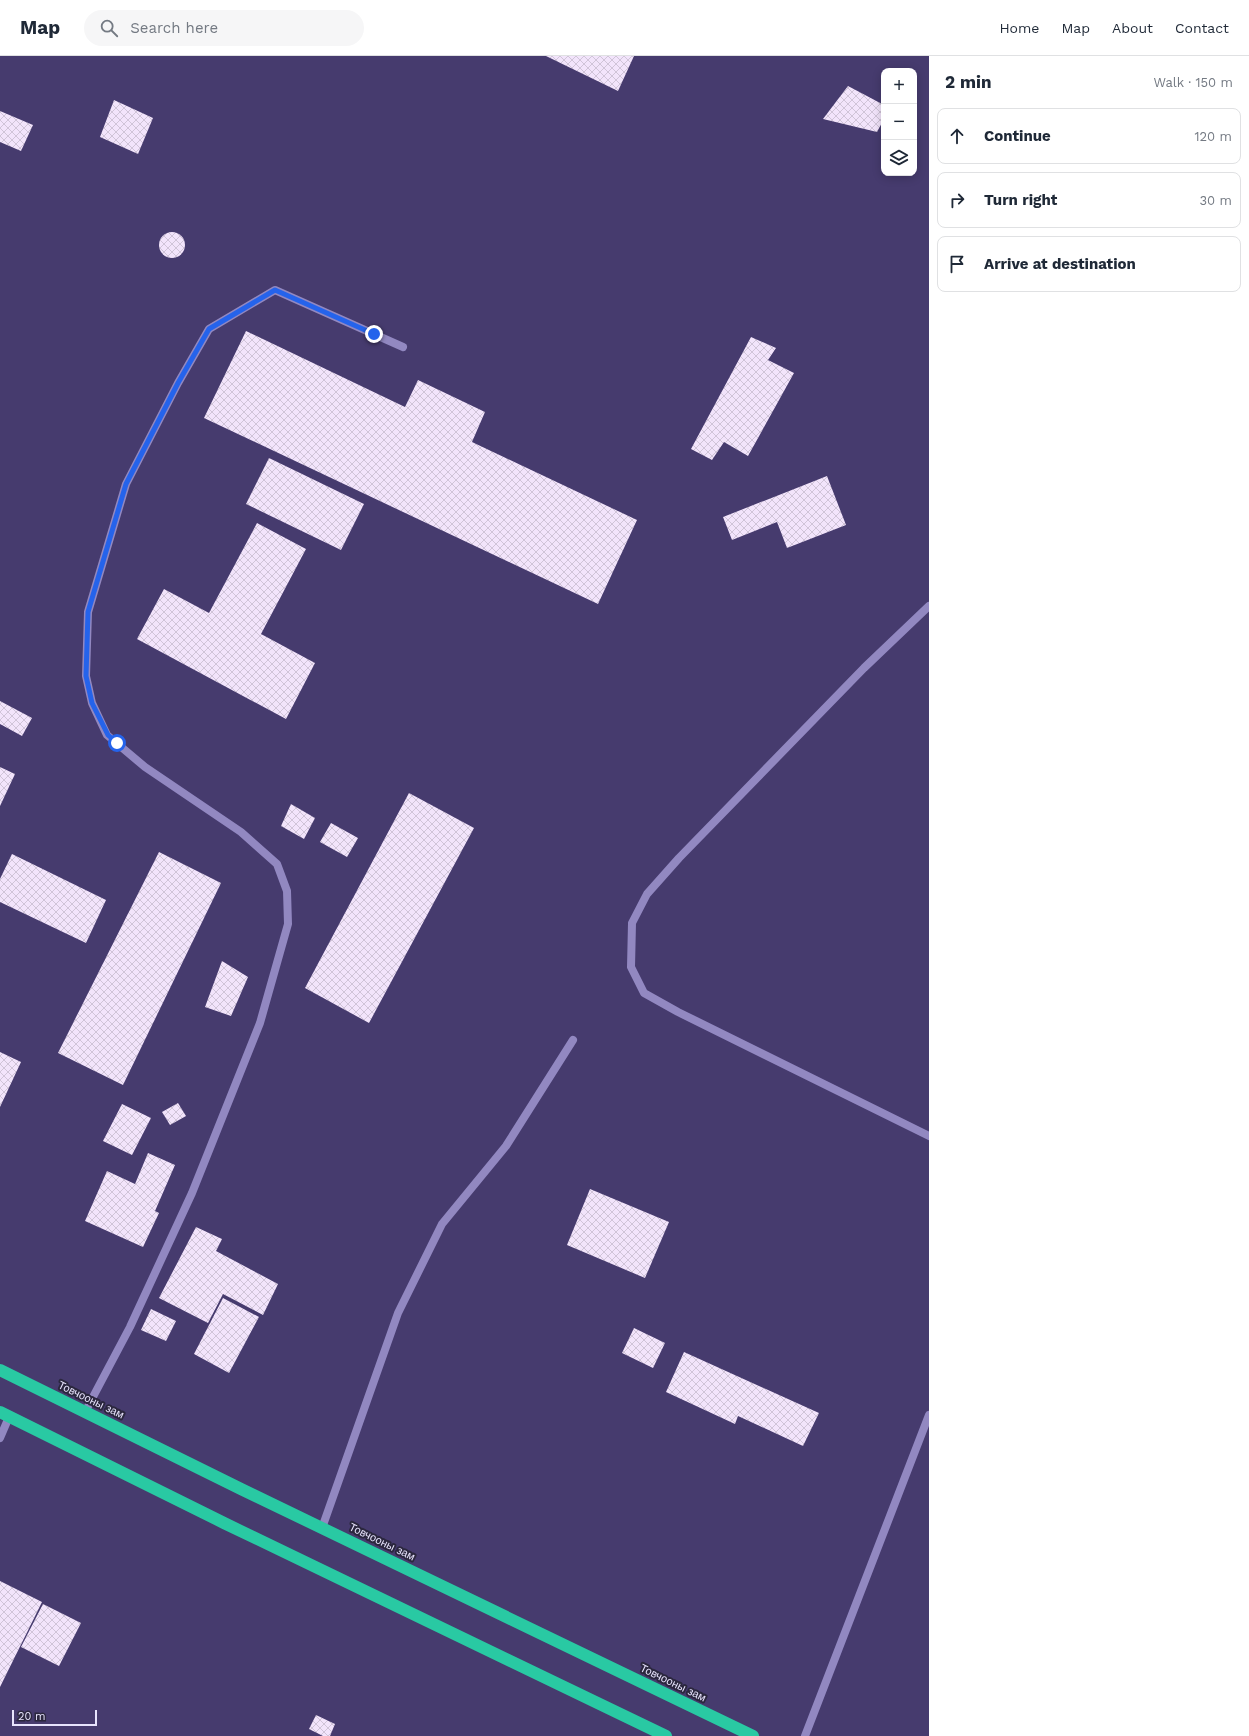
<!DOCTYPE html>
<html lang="en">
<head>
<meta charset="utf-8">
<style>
  :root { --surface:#fff; --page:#f6f6f7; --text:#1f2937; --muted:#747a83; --line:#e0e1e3 }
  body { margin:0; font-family:"Work Sans",sans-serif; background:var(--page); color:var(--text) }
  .controls { position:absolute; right:12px; top:12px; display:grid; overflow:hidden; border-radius:8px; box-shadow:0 2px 10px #0003 }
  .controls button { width:36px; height:36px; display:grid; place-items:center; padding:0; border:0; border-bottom:1px solid var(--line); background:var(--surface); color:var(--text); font:20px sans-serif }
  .scale { position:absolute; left:12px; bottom:10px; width:85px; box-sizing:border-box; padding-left:4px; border:2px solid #e8e4fd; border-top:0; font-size:11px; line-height:14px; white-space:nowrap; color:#e8e4fd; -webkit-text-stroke:3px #2b273e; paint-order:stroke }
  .stop { position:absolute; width:12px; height:12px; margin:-9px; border:3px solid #2563eb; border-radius:50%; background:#fff }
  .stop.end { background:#2563eb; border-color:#fff; box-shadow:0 1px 4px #0008 }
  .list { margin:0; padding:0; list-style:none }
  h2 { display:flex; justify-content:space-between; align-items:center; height:52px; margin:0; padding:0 16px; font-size:17px }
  h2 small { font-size:13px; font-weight:400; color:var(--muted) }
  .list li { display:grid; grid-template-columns:26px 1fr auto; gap:12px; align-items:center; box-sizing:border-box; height:56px; margin:0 8px 8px; padding:0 8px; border:1px solid var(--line); border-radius:8px }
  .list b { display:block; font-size:15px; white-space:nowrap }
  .list em { font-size:13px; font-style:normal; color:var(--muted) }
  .icon { flex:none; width:22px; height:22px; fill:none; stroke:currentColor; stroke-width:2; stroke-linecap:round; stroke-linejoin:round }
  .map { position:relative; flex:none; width:929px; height:1680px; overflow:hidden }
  header { display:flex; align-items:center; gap:24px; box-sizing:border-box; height:56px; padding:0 20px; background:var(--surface); border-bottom:1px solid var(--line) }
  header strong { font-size:19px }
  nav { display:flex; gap:22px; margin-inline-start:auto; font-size:14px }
  .search { width:280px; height:36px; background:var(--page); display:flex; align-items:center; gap:10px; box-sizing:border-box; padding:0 14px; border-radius:22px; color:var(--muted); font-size:15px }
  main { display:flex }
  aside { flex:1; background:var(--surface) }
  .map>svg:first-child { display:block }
  .building { fill:url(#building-cross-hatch) }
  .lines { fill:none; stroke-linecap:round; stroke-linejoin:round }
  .lane { stroke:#9288c1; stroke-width:8 }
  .street { stroke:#9288c1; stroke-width:8 }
  .highway { stroke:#29c9a3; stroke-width:12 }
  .route { stroke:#2563eb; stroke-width:5 }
  .labels { text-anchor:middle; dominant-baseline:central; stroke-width:4; stroke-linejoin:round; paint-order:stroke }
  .street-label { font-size:11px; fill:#e8e4fd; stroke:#2b273e }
</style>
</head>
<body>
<header>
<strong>Map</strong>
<div class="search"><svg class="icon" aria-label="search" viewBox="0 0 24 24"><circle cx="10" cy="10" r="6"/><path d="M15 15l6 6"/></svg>Search here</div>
<nav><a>Home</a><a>Map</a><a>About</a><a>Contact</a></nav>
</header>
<main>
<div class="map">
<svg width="929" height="1680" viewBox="0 0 929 1680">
  <defs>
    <pattern id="building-cross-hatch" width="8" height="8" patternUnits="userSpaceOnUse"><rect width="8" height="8" fill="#f2e4fb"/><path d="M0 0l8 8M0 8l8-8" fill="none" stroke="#d0c4d8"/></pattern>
  </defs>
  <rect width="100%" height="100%" fill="#463b6e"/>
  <g class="building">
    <polygon points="546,0 634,0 618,35"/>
    <polygon points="848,30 884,49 884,63 877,76 823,63"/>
    <polygon points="114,44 153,62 138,98 100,81"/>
    <polygon points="0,55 33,69 21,95 0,86"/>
    <circle cx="172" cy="189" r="13"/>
    <polygon points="246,275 405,351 418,324 485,356 472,386 637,464 598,548 204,362"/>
    <polygon points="751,281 776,292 768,304 794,317 748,400 724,386 712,404 691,393"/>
    <polygon points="269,402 364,448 341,494 246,448"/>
    <polygon points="827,420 846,469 787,492 777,466 732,484 723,461"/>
    <polygon points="257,467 306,493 261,578 315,607 286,663 137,583 164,533 209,557"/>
    <polygon points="0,645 32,662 22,680 0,668"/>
    <polygon points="0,711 15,718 0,750"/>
    <polygon points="409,737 474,772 369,967 305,932"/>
    <polygon points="291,748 315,762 304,783 281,770"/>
    <polygon points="331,767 358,782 347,801 320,786"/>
    <polygon points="159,796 221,827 123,1029 58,997"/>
    <polygon points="12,798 106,844 86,887 0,846 0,823"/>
    <polygon points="222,905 248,921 231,960 205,951"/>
    <polygon points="0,996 21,1006 0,1051"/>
    <polygon points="178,1047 186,1060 170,1069 162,1056"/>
    <polygon points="122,1048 151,1062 132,1099 103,1085"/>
    <polygon points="148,1097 175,1109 155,1155 159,1157 143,1191 85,1165 107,1115 135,1128"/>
    <polygon points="590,1133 669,1166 645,1222 567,1189"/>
    <polygon points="196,1171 222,1183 216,1195 278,1228 263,1259 223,1238 208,1267 159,1242"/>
    <polygon points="223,1242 259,1261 229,1317 194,1298"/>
    <polygon points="151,1253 176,1265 166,1285 141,1274"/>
    <polygon points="634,1272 665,1287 653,1312 622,1297"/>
    <polygon points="684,1296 819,1357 803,1390 738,1360 735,1368 666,1336"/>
    <polygon points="0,1525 42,1546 0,1631"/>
    <polygon points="43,1548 81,1567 59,1610 21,1591"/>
    <polygon points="316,1659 335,1668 330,1680 323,1680 309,1673"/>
  </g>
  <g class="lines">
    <g class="lane">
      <polyline points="0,1382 9,1361"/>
      <polyline points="322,1472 398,1257 442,1168 506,1090 573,984"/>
    </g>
    <g class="street">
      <polyline points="929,550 864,612 679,802 647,838 632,867 631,911 644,937 678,956 929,1080"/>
      <polyline points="85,1356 130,1271 192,1137 260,967 288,868 287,835 277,808 241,776 145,711 107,679 92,647 86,620 88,556 126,428 178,327 209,273 275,234 403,291"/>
      <polyline points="805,1680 929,1359"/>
    </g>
    <g class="highway">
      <polyline points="0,1314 241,1433 753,1680"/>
      <polyline points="0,1356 224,1467 666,1680"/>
    </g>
  </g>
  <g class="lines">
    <polyline class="route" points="117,687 108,679 92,647 86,620 88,556 126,428 178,327 209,273 275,234 374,278"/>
  </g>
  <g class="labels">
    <g class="street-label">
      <text transform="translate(91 1344) rotate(26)">Товчооны зам</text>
      <text transform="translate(382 1486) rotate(26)">Товчооны зам</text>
      <text transform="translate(673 1627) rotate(26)">Товчооны зам</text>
    </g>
  </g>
</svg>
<div class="controls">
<button>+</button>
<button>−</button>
<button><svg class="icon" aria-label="layers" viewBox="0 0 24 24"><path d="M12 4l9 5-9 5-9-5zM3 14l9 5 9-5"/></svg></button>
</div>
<div class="scale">20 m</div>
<div class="stop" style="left:117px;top:687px"></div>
<div class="stop end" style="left:374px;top:278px"></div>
</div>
<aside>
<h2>2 min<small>Walk · 150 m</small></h2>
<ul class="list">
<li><svg class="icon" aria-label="ahead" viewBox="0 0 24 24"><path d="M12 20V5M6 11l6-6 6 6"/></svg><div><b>Continue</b></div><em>120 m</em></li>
<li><svg class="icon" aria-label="right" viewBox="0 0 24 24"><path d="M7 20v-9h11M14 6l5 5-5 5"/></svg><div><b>Turn right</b></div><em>30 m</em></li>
<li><svg class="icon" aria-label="arrive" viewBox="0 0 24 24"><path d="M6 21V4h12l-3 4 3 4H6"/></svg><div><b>Arrive at destination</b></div></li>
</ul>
</aside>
</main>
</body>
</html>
